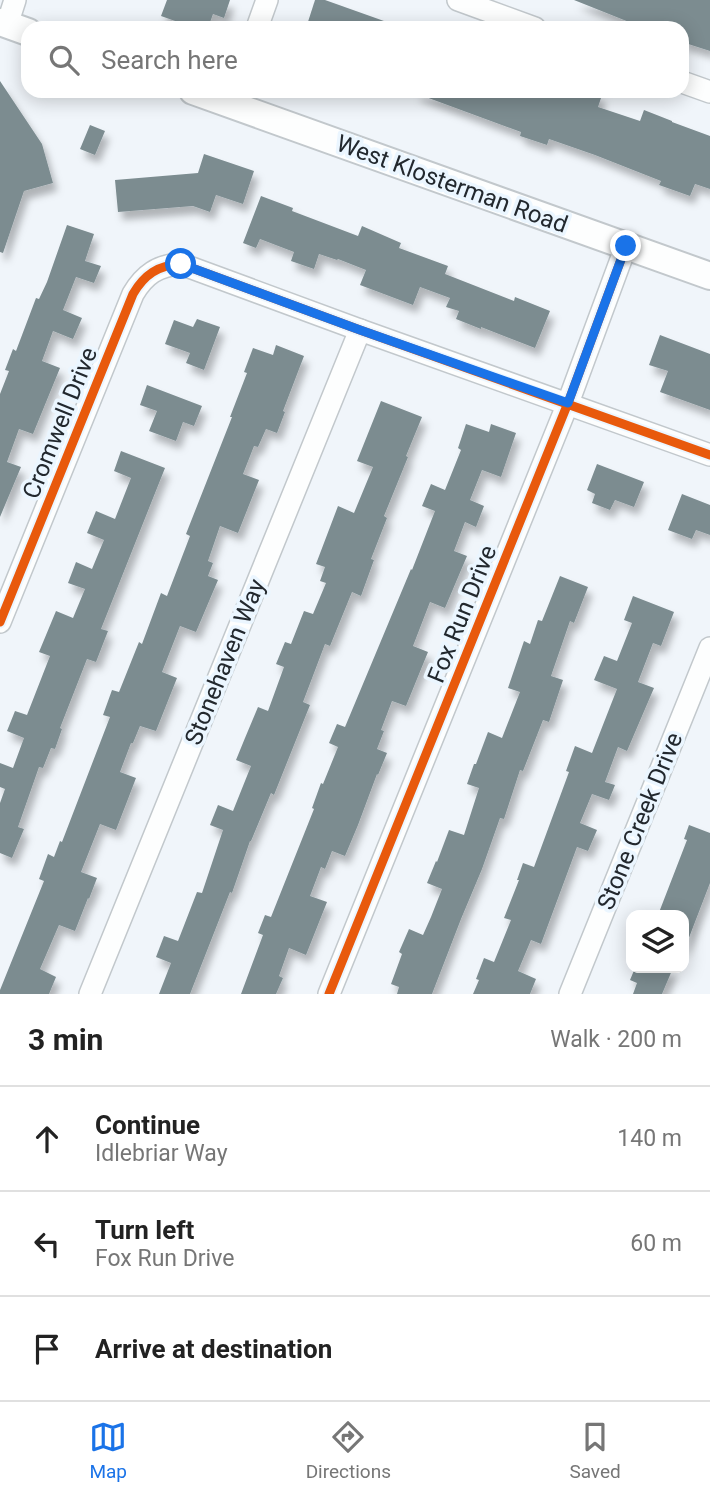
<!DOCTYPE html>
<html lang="en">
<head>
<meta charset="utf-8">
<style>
  :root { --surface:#fff; --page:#f6f6f6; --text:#222; --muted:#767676; --line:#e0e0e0; --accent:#1a73e8 }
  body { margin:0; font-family:Roboto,sans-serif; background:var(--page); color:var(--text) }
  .controls { position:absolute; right:21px; bottom:21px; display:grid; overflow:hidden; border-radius:14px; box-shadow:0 4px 18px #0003 }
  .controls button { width:63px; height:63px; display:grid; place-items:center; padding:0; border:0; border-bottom:2px solid var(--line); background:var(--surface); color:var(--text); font:35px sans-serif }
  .stop { position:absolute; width:21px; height:21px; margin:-16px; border:5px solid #1a73e8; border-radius:50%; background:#fff }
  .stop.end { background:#1a73e8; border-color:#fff; box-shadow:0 2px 7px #0008 }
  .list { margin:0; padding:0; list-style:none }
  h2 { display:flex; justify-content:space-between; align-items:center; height:91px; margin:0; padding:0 28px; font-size:30px }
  h2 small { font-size:23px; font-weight:400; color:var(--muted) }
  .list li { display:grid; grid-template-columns:46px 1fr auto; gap:21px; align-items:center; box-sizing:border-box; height:105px; padding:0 28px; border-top:2px solid var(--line) }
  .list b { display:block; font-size:26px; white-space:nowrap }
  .list p { margin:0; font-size:23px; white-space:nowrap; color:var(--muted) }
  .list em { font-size:23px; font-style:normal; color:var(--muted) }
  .icon { flex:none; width:38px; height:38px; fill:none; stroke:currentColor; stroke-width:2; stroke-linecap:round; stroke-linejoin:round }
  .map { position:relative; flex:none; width:710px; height:994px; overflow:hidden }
  .search { position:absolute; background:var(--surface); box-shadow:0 4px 18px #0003; left:21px; right:21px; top:21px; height:77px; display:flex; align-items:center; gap:18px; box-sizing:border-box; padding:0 24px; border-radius:21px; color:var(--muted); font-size:26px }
  .sheet { height:406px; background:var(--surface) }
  nav { display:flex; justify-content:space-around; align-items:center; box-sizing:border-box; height:98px; border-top:2px solid var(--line); background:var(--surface); font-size:19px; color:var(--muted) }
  nav a { display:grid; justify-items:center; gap:4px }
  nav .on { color:var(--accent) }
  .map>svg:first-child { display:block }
  .building { fill:#7c8c90; filter:url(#shadow) }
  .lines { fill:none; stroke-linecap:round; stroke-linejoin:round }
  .minor-casing { stroke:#c2c8cc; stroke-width:24 }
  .tertiary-casing { stroke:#c2c8cc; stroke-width:30 }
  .minor { stroke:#fdfefe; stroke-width:21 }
  .tertiary { stroke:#fdfefe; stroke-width:26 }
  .cycleway-casing { stroke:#ebf6ff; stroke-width:13 }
  .cycleway { stroke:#e8590c; stroke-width:9 }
  .route { stroke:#1a73e8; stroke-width:9 }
  .labels { text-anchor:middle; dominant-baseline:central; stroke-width:7; stroke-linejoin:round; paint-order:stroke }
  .street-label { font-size:24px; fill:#22282e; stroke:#ebf6ff }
</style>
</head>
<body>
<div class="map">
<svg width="710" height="994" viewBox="0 0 710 994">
  <defs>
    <filter id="shadow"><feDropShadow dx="4.5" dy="8" stdDeviation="3.5" flood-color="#0004"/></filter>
  </defs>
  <rect width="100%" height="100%" fill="#f0f5fa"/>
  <g class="building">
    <polygon points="167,0 230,0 224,18 213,14 208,28 195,28 161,16"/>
    <polygon points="315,0 325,0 398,26 398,28 306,28"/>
    <polygon points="574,0 710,0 710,51 682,42 682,28 644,28"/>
    <polygon points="0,81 42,144 53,183 24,191 3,253 0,252"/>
    <polygon points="416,91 590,91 602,95 598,107 640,121 644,110 672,121 672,122 710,136 710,189 695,184 690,196 659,185 661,181 595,155 549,139 547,145 520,136 521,132 415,93"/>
    <polygon points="90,125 105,131 95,155 80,149"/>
    <polygon points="204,154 254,171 243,204 216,195 210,212 193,206 118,212 115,180 198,173"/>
    <polygon points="261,196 293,208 292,211 358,236 362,226 401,243 399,248 448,266 445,274 514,301 515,297 550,311 535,348 481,327 481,329 456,319 459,311 446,307 450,298 420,287 413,305 360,285 366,270 338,259 337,260 319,254 314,269 291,261 294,252 260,239 256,248 243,243"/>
    <polygon points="67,225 94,234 85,261 101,266 94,283 76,277 63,310 82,318 73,339 53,331 42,361 60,368 33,434 19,429 7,462 21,467 0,517 0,394 9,371 5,370 13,349 16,351 36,298 39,299 47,282"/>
    <polygon points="197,319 220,327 204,370 186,363 190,353 165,344 174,320 193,327"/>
    <polygon points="660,335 710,354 710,410 660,392 668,371 649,365"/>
    <polygon points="276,345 304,356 283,411 285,412 277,433 266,429 258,447 254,446 243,474 259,480 238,533 220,526 208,561 213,563 208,576 218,580 196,632 180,626 162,672 177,678 156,731 140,726 133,743 131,743 120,772 136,778 128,799 116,830 100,824 81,872 97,878 89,899 88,898 75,931 59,925 40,969 56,977 49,994 0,994 0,990 44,881 39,879 48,854 54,857 60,841 62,842 110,717 103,715 112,690 119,692 139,642 142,644 161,593 167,596 190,536 186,534 232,417 230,417 247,373 244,372 253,348 273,355"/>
    <polygon points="147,385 202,406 194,426 183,422 176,441 149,431 157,411 140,405"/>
    <polygon points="381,401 422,417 406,456 408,457 384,516 387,518 371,559 374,560 361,596 352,592 330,646 325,644 303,702 310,705 274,795 271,793 251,841 250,841 232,893 230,892 190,994 159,994 171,963 156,957 164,936 178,941 197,892 202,893 223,830 210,825 218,805 233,811 251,766 236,760 245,738 258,707 268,711 284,667 276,664 285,642 291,644 304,611 313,614 326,583 320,581 325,567 316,564 338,506 354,513 373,467 357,461"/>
    <polygon points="466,424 489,432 491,424 516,433 501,477 482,470 470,500 484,506 476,527 465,522 454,551 467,556 445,608 430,602 413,646 428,652 406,706 392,701 381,730 384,731 377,749 387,753 378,775 377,774 358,825 345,856 332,851 325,869 321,867 310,896 327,902 306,955 289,948 279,976 283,978 276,994 241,994 263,935 258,933 265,915 271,917 314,809 312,808 321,783 323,784 338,747 329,743 337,724 345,727 411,569 412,570 435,511 422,506 431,484 445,490 461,450 458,448"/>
    <polygon points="121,451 165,468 101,629 108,631 96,662 87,659 60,728 62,729 55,749 51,748 43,768 39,767 18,827 24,829 12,858 0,853 0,803 5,789 0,787 0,763 13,768 24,738 7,731 15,711 27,715 50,656 39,652 56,611 73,618 85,589 68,583 76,562 92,569 104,540 87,533 96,511 115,519 131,478 114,471"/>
    <polygon points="597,464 644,482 634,507 615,500 610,510 592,503 595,494 587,490"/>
    <polygon points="682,494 710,505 710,535 696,530 692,539 668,530"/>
    <polygon points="560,576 588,587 574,623 570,621 551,676 563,680 549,722 543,720 523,771 520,770 504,819 500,818 482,869 461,919 432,994 397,994 399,987 391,984 402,954 399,952 409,929 423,935 431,917 442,889 427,883 436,861 437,862 449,830 464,835 479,788 467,784 474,764 476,764 488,732 502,738 520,692 508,688 524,641 530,644 538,620 542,621"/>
    <polygon points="633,596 674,612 661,646 653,643 638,682 654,688 627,751 618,747 605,782 615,785 609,800 592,794 580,823 597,830 588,851 577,847 541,944 531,940 518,971 536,979 530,994 473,994 479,980 476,979 484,958 494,962 511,920 504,918 519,880 517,880 523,863 534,867 569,772 566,771 575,746 592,753 617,689 594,680 604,656 617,661 632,623 624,620"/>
    <polygon points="689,825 710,833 710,883 685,948 684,948 684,915 658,915 687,840 684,839"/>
    <polygon points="635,968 673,968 662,994 633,994 637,983 630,980"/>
  </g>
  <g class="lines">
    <g class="minor-casing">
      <g id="minor">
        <polyline points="458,0 535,28"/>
        <polyline points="7,25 15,0"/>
        <polyline points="257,28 267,0"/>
        <polyline points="682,82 710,92"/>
        <path d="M0 622 133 294C144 275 158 265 181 264L360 330 710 455"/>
        <polyline points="90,994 360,330"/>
        <polyline points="329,994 568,403 626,246"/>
        <polyline points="570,994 710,648"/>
      </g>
    </g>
    <g class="tertiary-casing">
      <g id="tertiary">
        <polyline points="0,22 28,32"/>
        <polyline points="193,91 710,276"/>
      </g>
    </g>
    <use href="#minor" class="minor"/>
    <use href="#tertiary" class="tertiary"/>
    <g class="cycleway-casing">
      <g id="cycleway">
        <path d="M0 622 133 294C144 275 158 265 181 264L360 330 710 455"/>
        <polyline points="329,994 568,403 626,246"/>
      </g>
    </g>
    <use href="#cycleway" class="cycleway"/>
  </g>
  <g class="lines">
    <polyline class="route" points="181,264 360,330 568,403 626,246"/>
  </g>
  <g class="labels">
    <g class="street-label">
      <text transform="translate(452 184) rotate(20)">West Klosterman Road</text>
      <text transform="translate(60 423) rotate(-68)">Cromwell Drive</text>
      <text transform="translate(462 614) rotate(-68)">Fox Run Drive</text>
      <text transform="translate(225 662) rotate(-68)">Stonehaven Way</text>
      <text transform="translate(640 821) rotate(-68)">Stone Creek Drive</text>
    </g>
  </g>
</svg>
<div class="controls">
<button><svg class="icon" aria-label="layers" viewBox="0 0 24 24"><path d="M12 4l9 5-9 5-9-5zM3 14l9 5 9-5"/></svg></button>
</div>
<div class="stop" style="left:181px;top:264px"></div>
<div class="stop end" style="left:626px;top:246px"></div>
<div class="search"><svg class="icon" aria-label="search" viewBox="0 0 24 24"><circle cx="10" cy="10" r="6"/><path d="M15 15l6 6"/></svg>Search here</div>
</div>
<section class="sheet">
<h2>3 min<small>Walk · 200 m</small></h2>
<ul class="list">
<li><svg class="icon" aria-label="ahead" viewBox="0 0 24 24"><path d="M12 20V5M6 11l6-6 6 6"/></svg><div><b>Continue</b><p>Idlebriar Way</p></div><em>140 m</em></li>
<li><svg class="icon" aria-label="left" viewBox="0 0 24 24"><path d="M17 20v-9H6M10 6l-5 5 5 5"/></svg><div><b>Turn left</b><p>Fox Run Drive</p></div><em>60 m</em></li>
<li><svg class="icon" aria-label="arrive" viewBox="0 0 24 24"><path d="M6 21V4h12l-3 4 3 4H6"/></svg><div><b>Arrive at destination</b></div></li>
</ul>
</section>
<nav>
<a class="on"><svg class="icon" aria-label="map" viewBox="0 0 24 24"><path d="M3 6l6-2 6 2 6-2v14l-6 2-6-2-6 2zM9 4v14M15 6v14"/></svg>Map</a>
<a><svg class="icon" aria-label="directions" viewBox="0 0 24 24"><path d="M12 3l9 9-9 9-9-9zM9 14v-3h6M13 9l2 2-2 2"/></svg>Directions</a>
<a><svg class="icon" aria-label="saved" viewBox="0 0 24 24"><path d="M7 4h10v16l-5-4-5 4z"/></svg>Saved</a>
</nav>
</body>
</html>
